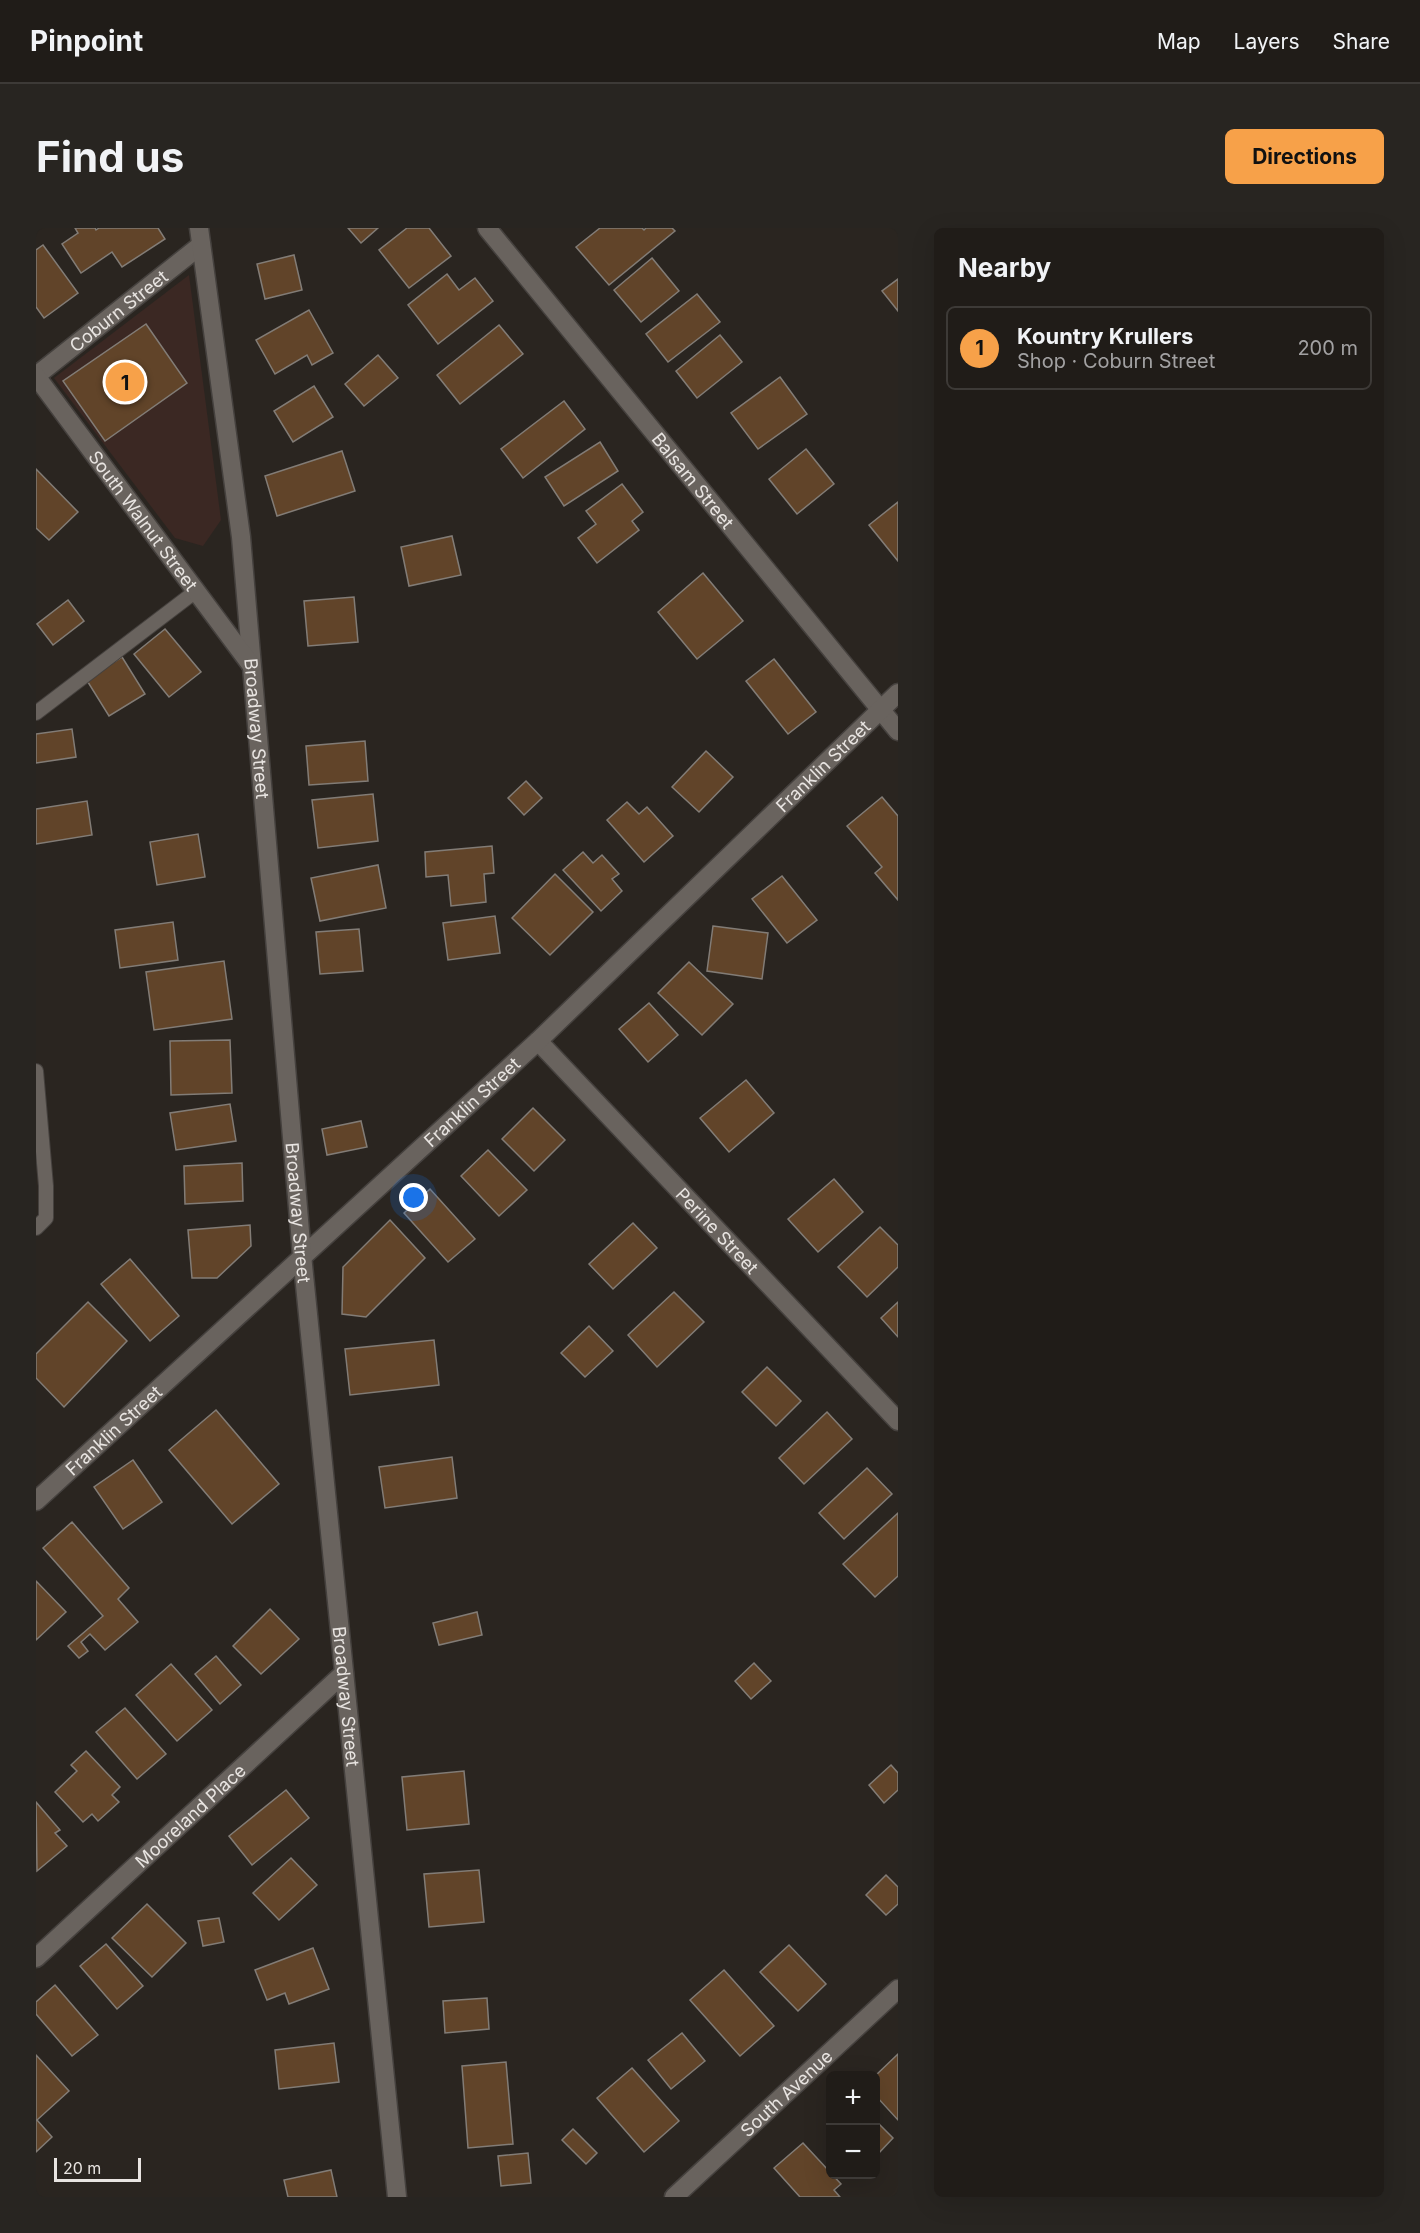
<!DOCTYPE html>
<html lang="en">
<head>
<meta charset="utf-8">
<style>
  :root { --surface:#201c18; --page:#282521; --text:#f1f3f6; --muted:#a2a1a2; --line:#3d3a37; --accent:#f7a149 }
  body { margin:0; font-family:Inter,sans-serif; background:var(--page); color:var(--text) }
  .controls { position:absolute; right:18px; bottom:18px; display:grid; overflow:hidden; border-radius:9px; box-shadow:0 6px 24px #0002 }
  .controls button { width:54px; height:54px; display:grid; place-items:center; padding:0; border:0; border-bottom:2px solid var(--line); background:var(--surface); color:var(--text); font:30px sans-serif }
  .scale { position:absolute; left:18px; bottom:15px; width:87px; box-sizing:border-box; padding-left:6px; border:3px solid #e8e4e1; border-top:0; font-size:16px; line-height:21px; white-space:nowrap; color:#e8e4e1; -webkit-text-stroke:4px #2a2520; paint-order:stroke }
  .you { position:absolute; left:378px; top:970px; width:21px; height:21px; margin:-15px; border:4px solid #fff; border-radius:50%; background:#1a73e8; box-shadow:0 0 0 9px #1a73e833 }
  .badge { display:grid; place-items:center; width:39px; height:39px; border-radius:50%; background:var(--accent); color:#111; font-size:20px; font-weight:700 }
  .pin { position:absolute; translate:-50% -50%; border:3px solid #fff; box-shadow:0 2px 6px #0006 }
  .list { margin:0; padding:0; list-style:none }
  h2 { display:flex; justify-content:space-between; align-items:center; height:78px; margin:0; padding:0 24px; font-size:26px }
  h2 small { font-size:20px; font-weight:400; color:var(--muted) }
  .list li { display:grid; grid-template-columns:39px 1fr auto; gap:18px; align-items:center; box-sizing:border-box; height:84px; margin:0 12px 12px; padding:0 12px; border:2px solid var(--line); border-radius:9px }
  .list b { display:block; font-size:22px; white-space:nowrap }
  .list p { margin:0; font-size:20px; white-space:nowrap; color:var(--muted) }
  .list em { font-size:20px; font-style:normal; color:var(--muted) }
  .map { position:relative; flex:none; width:862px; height:1969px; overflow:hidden; border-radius:9px }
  header { display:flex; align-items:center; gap:36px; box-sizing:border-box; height:84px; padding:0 30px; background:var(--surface); border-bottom:2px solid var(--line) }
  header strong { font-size:28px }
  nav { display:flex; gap:33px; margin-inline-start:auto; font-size:21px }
  .intro { display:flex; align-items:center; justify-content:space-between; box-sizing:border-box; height:144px; padding:0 36px }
  h1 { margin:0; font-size:42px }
  .button { padding:15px 27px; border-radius:9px; background:var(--accent); color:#111; font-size:21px; font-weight:700 }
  main { display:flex; gap:36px; padding:0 36px }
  aside { flex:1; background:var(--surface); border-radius:9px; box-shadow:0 6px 24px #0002 }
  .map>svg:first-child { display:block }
  .commercial { fill:#3b2823 }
  .building { fill:#614429; stroke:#827c76; stroke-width:1.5 }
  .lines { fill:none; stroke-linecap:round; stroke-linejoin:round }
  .lane-casing { stroke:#45413e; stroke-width:16 }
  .street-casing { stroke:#45413e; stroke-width:21 }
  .secondary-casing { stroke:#45413e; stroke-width:21 }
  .lane { stroke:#69635e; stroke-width:14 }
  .street { stroke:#69635e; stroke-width:18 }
  .secondary { stroke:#69635e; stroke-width:18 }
  .labels { text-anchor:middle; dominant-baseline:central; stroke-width:6; stroke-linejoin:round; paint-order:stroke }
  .street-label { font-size:18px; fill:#e8e4e1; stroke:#2a2520 }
</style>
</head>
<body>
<header>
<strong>Pinpoint</strong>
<nav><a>Map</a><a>Layers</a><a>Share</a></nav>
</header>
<div class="intro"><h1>Find us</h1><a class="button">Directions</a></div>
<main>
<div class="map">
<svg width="862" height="1969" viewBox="0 0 862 1969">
  <rect width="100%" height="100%" fill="#2a2520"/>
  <polygon class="commercial" points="153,47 185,292 167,318 139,310 18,150"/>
  <g class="building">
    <polygon points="39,0 59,0 60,2 63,0 122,0 129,11 86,39 76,24 45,45 26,16 42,5"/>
    <polygon points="312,0 342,0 325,15"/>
    <polygon points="371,0 393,0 415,28 373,60 343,22"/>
    <polygon points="564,0 606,0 608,2 610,0 636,0 639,3 573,57 540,19"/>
    <polygon points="7,17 42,65 8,90 0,79 0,22"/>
    <polygon points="258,27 266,62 229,71 221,36"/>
    <polygon points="616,30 643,63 605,94 578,62"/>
    <polygon points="411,46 423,62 439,50 457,73 402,116 372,77"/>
    <polygon points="862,51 862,83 846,63"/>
    <polygon points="661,66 684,94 632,134 610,106"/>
    <polygon points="273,82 297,125 276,137 271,127 239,146 220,112"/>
    <polygon points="110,96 151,155 69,213 27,153"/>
    <polygon points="463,97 487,126 424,176 401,147"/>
    <polygon points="684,107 706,134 661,170 640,143"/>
    <polygon points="342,127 362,150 328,178 309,156"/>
    <polygon points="744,149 771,186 722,221 695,185"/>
    <polygon points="278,158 297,189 257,214 238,183"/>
    <polygon points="528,173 549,201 487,250 465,221"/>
    <polygon points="564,214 582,243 528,278 509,249"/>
    <polygon points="770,221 798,256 761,286 733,251"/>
    <polygon points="306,223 319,263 241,288 229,248"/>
    <polygon points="0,241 42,284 13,312 0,300"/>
    <polygon points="586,256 607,284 596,293 603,302 561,335 542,310 560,296 550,283"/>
    <polygon points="862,274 862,333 833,297"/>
    <polygon points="416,308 425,347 373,358 365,319"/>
    <polygon points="667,345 707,393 661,431 622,384"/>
    <polygon points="318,369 322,414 272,418 268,373"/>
    <polygon points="32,372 48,393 17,417 1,396"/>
    <polygon points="129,401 165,444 133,469 98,426"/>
    <polygon points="86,429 109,466 73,488 50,451"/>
    <polygon points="738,431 780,484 752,506 710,453"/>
    <polygon points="36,501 40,529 0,535 0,506"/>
    <polygon points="329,513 332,553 273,557 270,518"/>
    <polygon points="670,523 697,549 663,584 636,559"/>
    <polygon points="490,553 506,570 488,587 472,570"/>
    <polygon points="337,566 342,613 282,620 276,572"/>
    <polygon points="846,569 862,588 862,672 839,645 846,639 811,598"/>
    <polygon points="51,573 56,607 0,616 0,581"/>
    <polygon points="591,574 603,586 611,579 637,608 608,634 571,592"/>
    <polygon points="162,606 169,649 121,657 114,614"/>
    <polygon points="456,618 458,645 448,646 450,674 415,678 412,647 390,649 389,624"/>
    <polygon points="547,624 557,635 566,627 583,646 576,651 586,663 565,683 527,642"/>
    <polygon points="342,637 350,680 284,693 275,650"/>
    <polygon points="519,646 557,684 514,727 476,690"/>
    <polygon points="746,648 781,692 751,715 716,671"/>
    <polygon points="459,688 464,725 412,732 407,695"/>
    <polygon points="137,694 142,732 84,740 79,702"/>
    <polygon points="677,698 732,705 726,751 671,743"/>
    <polygon points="323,701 327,743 284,746 280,704"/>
    <polygon points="188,733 196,791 118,802 110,744"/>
    <polygon points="653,734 697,776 666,807 622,765"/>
    <polygon points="613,775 642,807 612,834 583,801"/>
    <polygon points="194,812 196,865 135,867 134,813"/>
    <polygon points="710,852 738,885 693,924 664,890"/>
    <polygon points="194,876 200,913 140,922 134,885"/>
    <polygon points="497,880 529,912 498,943 466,911"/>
    <polygon points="325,893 331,919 291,927 286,901"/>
    <polygon points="452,922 491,962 463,988 425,948"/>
    <polygon points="206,935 207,973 149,976 148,938"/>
    <polygon points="798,951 827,984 782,1024 752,991"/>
    <polygon points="394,961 439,1011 412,1034 368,985"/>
    <polygon points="354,992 389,1030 330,1089 306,1086 307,1039"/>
    <polygon points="597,995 621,1020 577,1061 553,1036"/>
    <polygon points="214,997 215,1018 181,1050 156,1050 152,1002"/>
    <polygon points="844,999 862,1017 862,1039 831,1069 802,1039"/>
    <polygon points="94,1031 143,1088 114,1113 65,1056"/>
    <polygon points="638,1064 668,1094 621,1139 592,1107"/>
    <polygon points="52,1074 91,1113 28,1179 0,1150 0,1126"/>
    <polygon points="862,1074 862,1109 845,1090"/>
    <polygon points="553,1098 577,1123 549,1149 525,1125"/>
    <polygon points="398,1112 403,1157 314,1167 309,1121"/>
    <polygon points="731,1139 765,1173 740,1198 706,1164"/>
    <polygon points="180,1182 243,1256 196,1296 133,1222"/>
    <polygon points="791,1184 816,1211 768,1256 743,1230"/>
    <polygon points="416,1229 421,1270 349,1280 343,1239"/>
    <polygon points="97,1232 126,1274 87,1301 58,1259"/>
    <polygon points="831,1240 856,1266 808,1311 783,1285"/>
    <polygon points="862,1285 862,1348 839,1369 807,1336"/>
    <polygon points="36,1294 93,1360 82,1371 102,1394 69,1422 54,1406 45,1414 52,1423 43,1430 32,1418 67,1388 7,1320"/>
    <polygon points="0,1353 30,1384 0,1412"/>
    <polygon points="234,1381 263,1411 225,1446 197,1418"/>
    <polygon points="441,1384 446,1407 403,1417 397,1395"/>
    <polygon points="180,1428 205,1457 184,1476 159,1446"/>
    <polygon points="718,1435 735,1453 715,1471 699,1453"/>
    <polygon points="135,1436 176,1482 141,1513 100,1467"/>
    <polygon points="89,1480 130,1526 101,1551 60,1504"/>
    <polygon points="50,1523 84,1559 76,1567 83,1574 62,1593 56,1586 47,1594 19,1564 41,1543 35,1537"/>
    <polygon points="855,1537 862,1545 862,1562 848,1575 833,1557"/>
    <polygon points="428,1543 433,1596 371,1602 366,1549"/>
    <polygon points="250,1562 273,1590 216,1637 193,1608"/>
    <polygon points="0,1574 24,1602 19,1605 31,1618 1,1643"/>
    <polygon points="255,1630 281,1657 243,1692 217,1665"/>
    <polygon points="443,1642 448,1694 393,1699 388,1646"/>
    <polygon points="850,1647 862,1659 862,1676 850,1687 830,1667"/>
    <polygon points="111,1676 150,1715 116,1749 76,1710"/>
    <polygon points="183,1690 188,1714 167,1718 162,1693"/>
    <polygon points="70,1716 107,1758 81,1781 44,1738"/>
    <polygon points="753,1717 790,1756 762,1783 724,1744"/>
    <polygon points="277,1720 293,1761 253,1776 249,1765 231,1772 219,1742"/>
    <polygon points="688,1742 738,1798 704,1828 654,1772"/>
    <polygon points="19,1757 62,1807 36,1828 0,1786 0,1774"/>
    <polygon points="451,1770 453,1801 409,1805 407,1773"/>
    <polygon points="646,1805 669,1833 635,1861 612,1832"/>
    <polygon points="298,1815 303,1854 243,1861 239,1822"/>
    <polygon points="862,1826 862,1892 840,1868 839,1848"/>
    <polygon points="0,1827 33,1863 1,1892 16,1909 0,1924"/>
    <polygon points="470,1834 477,1916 432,1920 426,1838"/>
    <polygon points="596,1840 643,1893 608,1924 561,1870"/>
    <polygon points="840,1893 857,1910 840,1928"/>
    <polygon points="537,1901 561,1925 550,1936 526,1912"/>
    <polygon points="767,1915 805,1956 798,1962 804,1969 764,1969 738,1940"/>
    <polygon points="492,1925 495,1955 465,1958 462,1928"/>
    <polygon points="295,1942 301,1969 252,1969 248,1952"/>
  </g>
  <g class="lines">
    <g class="lane-casing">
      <g id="lane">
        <polyline points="0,485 160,363"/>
        <polyline points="0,843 10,958 10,990 0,1000"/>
      </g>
    </g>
    <g class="street-casing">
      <g id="street">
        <path id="s1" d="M451 0 862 503"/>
        <path id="s2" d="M0 148 165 17"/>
        <path id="s3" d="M502 813 862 1193"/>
        <path id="s4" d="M0 1273 502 813 862 465"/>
        <path id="s5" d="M0 1730 308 1445"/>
        <path id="s6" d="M638 1969 862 1761"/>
      </g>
    </g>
    <g class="secondary-casing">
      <g id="secondary">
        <path id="s7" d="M163 0 205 309 266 1027 361 1969"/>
        <path id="s8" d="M0 148 215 437"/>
      </g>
    </g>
    <use href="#lane" class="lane"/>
    <use href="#street" class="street"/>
    <use href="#secondary" class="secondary"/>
  </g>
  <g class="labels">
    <g class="street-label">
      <text stroke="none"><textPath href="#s2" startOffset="105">Coburn Street</textPath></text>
      <text stroke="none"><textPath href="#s1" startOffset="326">Balsam Street</textPath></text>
      <text stroke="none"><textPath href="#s8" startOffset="180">South Walnut Street</textPath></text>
      <text stroke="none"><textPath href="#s7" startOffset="504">Broadway Street</textPath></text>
      <text stroke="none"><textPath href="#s4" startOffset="1077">Franklin Street</textPath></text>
      <text stroke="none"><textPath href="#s4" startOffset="591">Franklin Street</textPath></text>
      <text stroke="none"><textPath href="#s7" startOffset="990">Broadway Street</textPath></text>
      <text stroke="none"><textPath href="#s3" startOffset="261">Perine Street</textPath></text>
      <text stroke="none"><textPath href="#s4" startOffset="105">Franklin Street</textPath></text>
      <text stroke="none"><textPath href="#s7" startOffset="1476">Broadway Street</textPath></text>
      <text stroke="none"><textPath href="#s5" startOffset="210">Mooreland Place</textPath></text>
      <text stroke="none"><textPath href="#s6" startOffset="153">South Avenue</textPath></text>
    </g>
  </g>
</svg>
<div class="controls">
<button>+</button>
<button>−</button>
</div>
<div class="scale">20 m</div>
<div class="you"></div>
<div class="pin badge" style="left:89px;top:154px">1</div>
</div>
<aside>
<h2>Nearby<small></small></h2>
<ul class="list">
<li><span class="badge">1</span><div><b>Kountry Krullers</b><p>Shop · Coburn Street</p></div><em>200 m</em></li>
</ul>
</aside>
</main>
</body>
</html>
